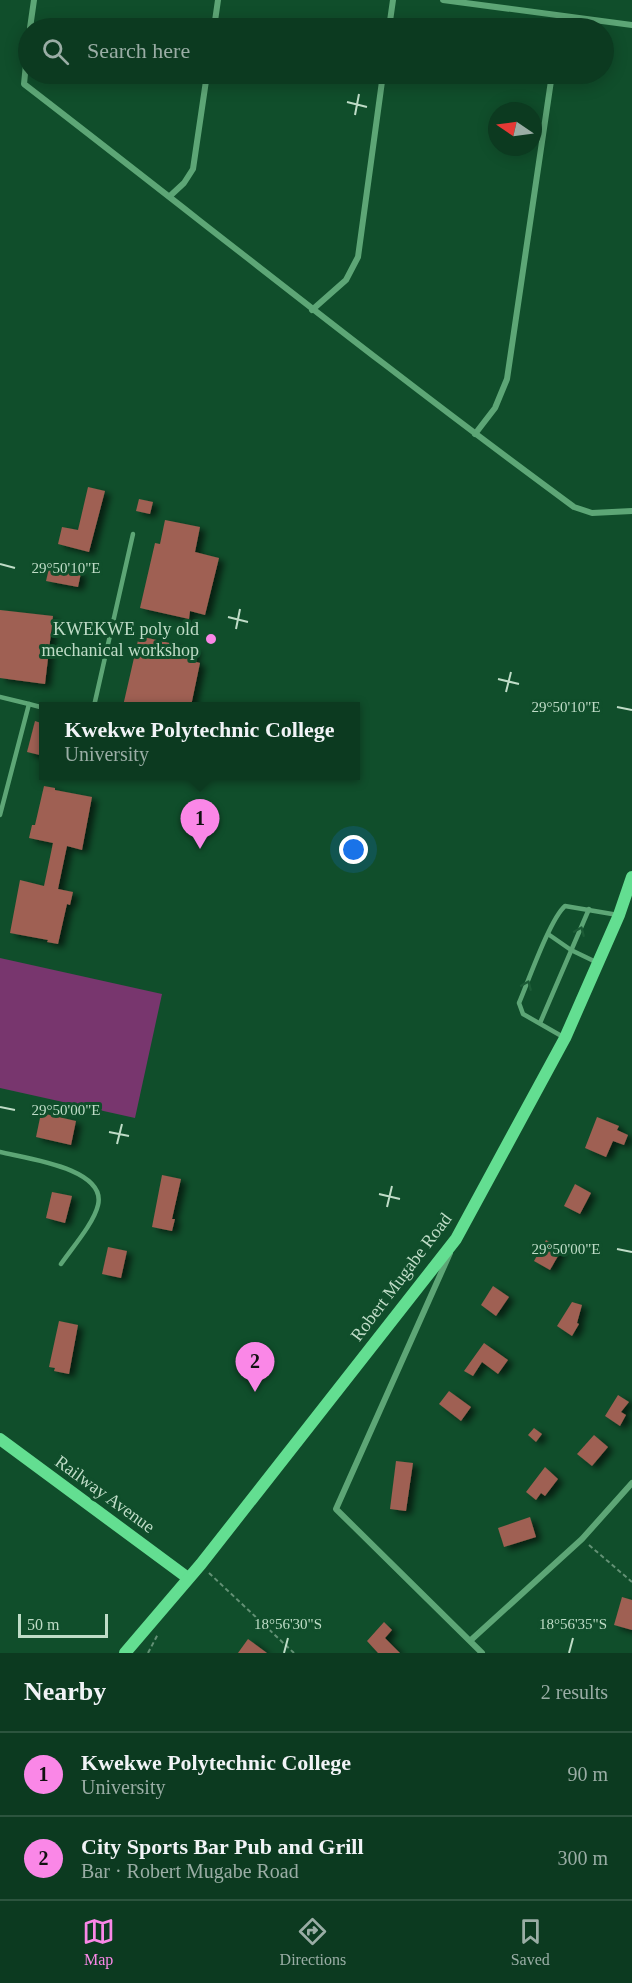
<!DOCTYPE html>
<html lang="en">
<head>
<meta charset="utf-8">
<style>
  :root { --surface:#0c3a20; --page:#1a452d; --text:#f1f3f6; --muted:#9aada5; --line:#2c543e; --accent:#fa87e7 }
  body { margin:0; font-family:Georgia,serif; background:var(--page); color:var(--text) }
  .compass { position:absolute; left:488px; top:102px; width:54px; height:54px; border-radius:50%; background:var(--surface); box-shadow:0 3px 15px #0003; rotate:283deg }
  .scale { position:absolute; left:18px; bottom:15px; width:90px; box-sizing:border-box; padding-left:6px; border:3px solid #bfdcc7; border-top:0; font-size:16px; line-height:21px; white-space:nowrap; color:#bfdcc7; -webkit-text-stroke:4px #104e2b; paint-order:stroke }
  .you { position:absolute; left:354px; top:850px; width:21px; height:21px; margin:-15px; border:4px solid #fff; border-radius:50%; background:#1a73e8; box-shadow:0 0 0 9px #1a73e833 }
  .badge { display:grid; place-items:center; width:39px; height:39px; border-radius:50%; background:var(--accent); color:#111; font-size:20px; font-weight:700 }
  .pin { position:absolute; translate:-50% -50px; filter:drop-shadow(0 2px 3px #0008) }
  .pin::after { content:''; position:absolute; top:32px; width:21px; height:18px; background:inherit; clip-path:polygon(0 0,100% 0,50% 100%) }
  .popup { position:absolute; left:39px; top:702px; width:321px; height:78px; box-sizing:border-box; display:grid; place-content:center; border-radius:0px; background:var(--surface); filter:drop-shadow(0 2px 4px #0005); font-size:20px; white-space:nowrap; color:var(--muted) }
  .popup b { font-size:22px; color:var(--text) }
  .popup::after { content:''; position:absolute; left:50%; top:100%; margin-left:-12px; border:12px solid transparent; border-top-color:var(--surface) }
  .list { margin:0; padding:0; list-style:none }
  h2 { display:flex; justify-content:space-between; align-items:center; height:78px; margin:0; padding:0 24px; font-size:26px }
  h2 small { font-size:20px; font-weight:400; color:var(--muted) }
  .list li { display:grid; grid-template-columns:39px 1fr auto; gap:18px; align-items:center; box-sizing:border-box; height:84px; padding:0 24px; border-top:2px solid var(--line) }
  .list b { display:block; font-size:22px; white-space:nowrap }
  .list p { margin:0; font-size:20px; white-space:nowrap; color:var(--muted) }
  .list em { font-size:20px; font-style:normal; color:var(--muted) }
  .icon { flex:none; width:33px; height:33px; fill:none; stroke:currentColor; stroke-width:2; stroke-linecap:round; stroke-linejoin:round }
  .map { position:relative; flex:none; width:632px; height:1653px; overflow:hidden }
  .search { position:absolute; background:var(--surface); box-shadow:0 3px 15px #0003; left:18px; right:18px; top:18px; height:66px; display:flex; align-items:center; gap:15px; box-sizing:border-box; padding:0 21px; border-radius:33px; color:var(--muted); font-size:22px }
  .sheet { height:246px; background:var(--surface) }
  nav { display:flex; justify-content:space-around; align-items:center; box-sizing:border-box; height:84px; border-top:2px solid var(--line); background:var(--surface); font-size:16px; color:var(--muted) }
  nav a { display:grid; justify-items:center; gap:3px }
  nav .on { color:var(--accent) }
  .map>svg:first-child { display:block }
  .green { fill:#78366e }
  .building { fill:#9f6052; filter:url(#shadow) }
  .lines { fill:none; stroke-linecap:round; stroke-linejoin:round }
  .path { stroke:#639175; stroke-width:2; stroke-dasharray:4.5 3; stroke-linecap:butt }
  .lane { stroke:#5da676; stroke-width:4.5 }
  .street { stroke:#5da676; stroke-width:6 }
  .secondary { stroke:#63de91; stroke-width:12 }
  .oneway { stroke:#1c5b36 }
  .ticks { fill:none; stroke:#bfdcc7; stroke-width:2 }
  .poi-dot { fill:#fa87e7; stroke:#104e2b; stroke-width:2 }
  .labels { text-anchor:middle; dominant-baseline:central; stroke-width:6; stroke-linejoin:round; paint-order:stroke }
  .poi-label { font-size:18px; fill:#bfdcc7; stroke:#104e2b; text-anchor:end }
  .street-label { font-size:18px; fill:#bfdcc7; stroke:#104e2b }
  .ticks-label { font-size:15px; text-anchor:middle; fill:#bfdcc7; stroke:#104e2b; stroke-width:6; stroke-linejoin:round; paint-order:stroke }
</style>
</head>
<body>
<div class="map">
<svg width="632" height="1653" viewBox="0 0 632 1653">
  <defs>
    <filter id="shadow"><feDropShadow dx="5.5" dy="3.5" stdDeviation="3" flood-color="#0009"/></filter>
  </defs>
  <rect width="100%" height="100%" fill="#104e2b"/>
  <polygon class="green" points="0,958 162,994 135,1118 0,1088"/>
  <g class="building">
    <polygon points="88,487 105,491 89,552 58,544 62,527 78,530"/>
    <polygon points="139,499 153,502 150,514 136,511"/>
    <polygon points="165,520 200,527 195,552 219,558 205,615 190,611 189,619 140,608 155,543 160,544"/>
    <polygon points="50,564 81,573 78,587 46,581"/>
    <polygon points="0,610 53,616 45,684 0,678"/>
    <polygon points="139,636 196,649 193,661 200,663 191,706 123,706"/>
    <polygon points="35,721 44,724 44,756 27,752"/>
    <polygon points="44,786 55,788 55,790 92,797 82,850 67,846 58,889 73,892 70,905 67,904 58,944 47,942 48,940 10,933 20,880 44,886 53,843 29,838 32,825 35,825"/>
    <polygon points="41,1113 76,1121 71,1145 36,1137"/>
    <polygon points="597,1117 619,1126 617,1130 628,1135 624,1145 613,1141 606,1157 585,1148"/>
    <polygon points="162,1175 181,1179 172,1219 175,1219 172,1231 152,1227"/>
    <polygon points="575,1184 591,1193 580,1214 564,1206"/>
    <polygon points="52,1192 72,1196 65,1223 46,1218"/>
    <polygon points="546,1240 562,1249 550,1270 534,1261"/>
    <polygon points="108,1247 127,1251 121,1278 102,1274"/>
    <polygon points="493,1286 509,1297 496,1316 481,1305"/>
    <polygon points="572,1302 582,1305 577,1323 579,1324 572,1336 557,1326"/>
    <polygon points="59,1321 78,1325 69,1374 54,1371 55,1368 49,1367"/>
    <polygon points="484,1343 508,1360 498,1374 482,1362 473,1376 464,1371"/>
    <polygon points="449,1391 471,1407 461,1421 439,1404"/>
    <polygon points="618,1395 629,1402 621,1412 626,1415 620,1426 605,1416"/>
    <polygon points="534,1428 542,1434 536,1442 528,1435"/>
    <polygon points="594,1435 608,1447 592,1466 577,1454"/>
    <polygon points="396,1461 413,1463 406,1511 390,1509"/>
    <polygon points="545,1467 558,1479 545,1496 541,1493 536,1500 526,1492"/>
    <polygon points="530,1517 536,1537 504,1547 498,1528"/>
    <polygon points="622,1597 632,1600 632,1630 614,1625"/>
    <polygon points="384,1622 392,1630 385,1638 400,1653 378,1653 367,1641"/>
    <polygon points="248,1639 267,1653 238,1653"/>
  </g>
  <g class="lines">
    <g class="path">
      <polyline points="589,1545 632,1582"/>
      <polyline points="209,1573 294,1653"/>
      <polyline points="148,1653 158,1634"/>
    </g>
    <g class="lane">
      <polyline points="0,697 29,704 0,815"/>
      <polyline points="29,704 44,708"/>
      <polyline points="94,706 133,534"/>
      <polyline points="548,934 571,950 598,963"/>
      <polyline points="540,1023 589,909"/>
      <path d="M565 1038 523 1014 519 1003C528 982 550 919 565 906L618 915"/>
      <path d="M0 1152C24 1158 107 1168 98 1205 94 1223 72 1248 61 1264"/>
    </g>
    <g class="street">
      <polyline points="443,0 632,25"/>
      <polyline points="30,28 34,0"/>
      <polyline points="214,28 218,0"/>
      <polyline points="389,28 393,0"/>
      <polyline points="558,28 560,17"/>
      <path d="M28 44 24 84C207 225 387 370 574 507L592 513 632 511"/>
      <polyline points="170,196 184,183 193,169 207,74"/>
      <polyline points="312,310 346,280 358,257 383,74"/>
      <polyline points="475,434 495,408 507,379 552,74"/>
      <polyline points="450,1253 336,1509 482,1653"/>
      <polyline points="471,1640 582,1539 632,1483"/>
    </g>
    <g class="secondary">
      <polyline points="0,1439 188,1578"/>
      <polyline points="125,1653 201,1564 456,1239 565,1038 619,915 632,877"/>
    </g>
  </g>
  <defs><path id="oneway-chevron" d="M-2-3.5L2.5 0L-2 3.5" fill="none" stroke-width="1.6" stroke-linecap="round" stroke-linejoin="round" transform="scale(1.5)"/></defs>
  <g class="oneway">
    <use href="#oneway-chevron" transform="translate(580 931) rotate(-67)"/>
    <use href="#oneway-chevron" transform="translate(527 985) rotate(-67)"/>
  </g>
  <path class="ticks" d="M347 102 367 107M355 115 359 94M0 564 15 568M228 617 248 622M236 629 240 609M498 679 519 684M506 692 511 672M617 707 632 710M0 1107 15 1110M109 1132 129 1136M117 1144 122 1124M379 1194 400 1199M387 1207 392 1186M617 1249 632 1252M284 1653 288 1638M569 1653 573 1638"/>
  <circle class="poi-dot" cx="211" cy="639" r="6"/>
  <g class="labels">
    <g class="poi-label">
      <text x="199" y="629">KWEKWE poly old<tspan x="199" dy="21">mechanical workshop</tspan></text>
    </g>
    <g class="street-label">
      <text transform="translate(401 1277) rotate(-53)">Robert Mugabe Road</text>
      <text transform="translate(105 1494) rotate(36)">Railway Avenue</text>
    </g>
  </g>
  <g class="ticks-label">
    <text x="66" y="573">29°50'10"E</text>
    <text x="566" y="712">29°50'10"E</text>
    <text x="66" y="1115">29°50'00"E</text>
    <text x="566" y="1254">29°50'00"E</text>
    <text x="288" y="1629">18°56'30"S</text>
    <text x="573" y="1629">18°56'35"S</text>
  </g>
</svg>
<svg class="compass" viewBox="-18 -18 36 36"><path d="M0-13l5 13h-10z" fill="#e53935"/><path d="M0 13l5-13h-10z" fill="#9aada5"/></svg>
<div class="scale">50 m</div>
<div class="you"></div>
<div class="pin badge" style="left:200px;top:849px">1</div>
<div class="popup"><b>Kwekwe Polytechnic College</b>University</div>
<div class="pin badge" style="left:255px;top:1392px">2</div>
<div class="search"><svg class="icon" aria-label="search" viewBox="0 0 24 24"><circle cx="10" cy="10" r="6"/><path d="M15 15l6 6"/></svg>Search here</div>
</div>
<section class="sheet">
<h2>Nearby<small>2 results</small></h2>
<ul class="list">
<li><span class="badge">1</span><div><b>Kwekwe Polytechnic College</b><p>University</p></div><em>90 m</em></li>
<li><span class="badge">2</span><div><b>City Sports Bar Pub and Grill</b><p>Bar · Robert Mugabe Road</p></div><em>300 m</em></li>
</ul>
</section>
<nav>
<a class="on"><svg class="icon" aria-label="map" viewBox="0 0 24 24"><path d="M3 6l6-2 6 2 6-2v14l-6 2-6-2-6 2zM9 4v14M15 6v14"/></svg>Map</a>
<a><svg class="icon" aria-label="directions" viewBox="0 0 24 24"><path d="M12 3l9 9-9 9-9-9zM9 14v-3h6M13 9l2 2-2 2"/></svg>Directions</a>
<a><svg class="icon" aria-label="saved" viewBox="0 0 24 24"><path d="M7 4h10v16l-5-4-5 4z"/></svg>Saved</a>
</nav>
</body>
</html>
